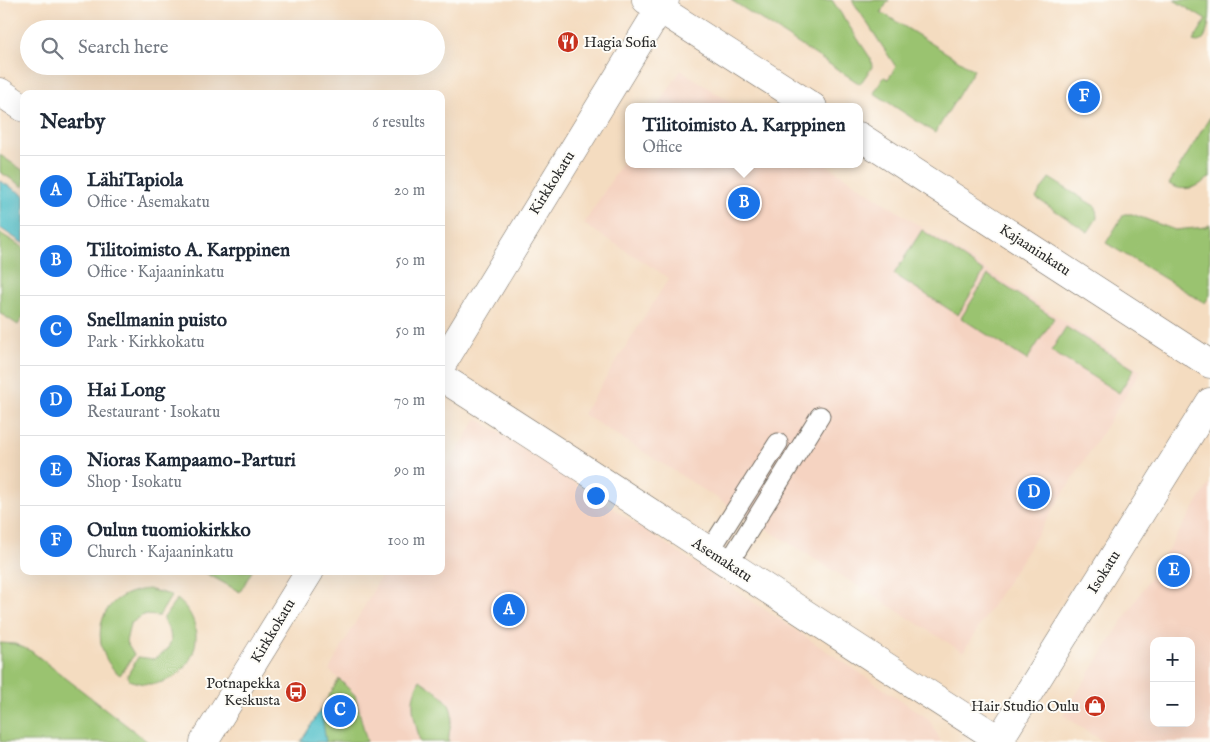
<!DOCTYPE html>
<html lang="en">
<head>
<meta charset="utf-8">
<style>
  :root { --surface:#fff; --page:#f2f2f3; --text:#1f2937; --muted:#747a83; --line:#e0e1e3; --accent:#1a73e8 }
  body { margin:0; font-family:"IM FELL English",serif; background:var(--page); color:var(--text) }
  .controls { position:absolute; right:15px; bottom:15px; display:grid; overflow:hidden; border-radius:10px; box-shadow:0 5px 20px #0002 }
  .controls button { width:45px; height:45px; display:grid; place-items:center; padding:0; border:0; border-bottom:1px solid var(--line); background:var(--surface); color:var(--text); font:25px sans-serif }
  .you { position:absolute; left:595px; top:495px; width:18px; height:18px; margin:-12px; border:4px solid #fff; border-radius:50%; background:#1a73e8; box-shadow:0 0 0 8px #1a73e833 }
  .badge { display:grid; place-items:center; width:32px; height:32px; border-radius:50%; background:var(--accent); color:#fff; font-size:16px; font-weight:700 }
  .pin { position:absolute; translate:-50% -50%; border:2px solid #fff; box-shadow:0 1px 5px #0006 }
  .popup { position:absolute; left:625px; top:103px; width:238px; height:65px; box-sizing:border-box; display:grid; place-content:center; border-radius:10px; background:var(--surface); filter:drop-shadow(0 1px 4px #0005); font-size:16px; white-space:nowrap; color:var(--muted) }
  .popup b { font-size:19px; color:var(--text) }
  .popup::after { content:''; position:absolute; left:50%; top:100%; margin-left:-10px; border:10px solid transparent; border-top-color:var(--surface) }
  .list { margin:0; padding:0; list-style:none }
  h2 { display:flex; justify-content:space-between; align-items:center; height:65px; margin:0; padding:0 20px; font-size:21px }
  h2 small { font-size:16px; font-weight:400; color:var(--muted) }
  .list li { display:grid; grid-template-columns:32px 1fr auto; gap:15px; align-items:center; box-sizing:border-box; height:70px; padding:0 20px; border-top:1px solid var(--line) }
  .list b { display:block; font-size:19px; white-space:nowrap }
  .list p { margin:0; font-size:16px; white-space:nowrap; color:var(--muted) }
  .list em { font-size:16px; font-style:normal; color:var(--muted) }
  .icon { flex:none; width:28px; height:28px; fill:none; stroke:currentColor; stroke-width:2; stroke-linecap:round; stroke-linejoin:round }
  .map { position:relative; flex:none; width:1210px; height:742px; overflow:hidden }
  .search { position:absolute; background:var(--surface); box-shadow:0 5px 20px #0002; left:20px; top:20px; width:425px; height:55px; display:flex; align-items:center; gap:12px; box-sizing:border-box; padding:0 18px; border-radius:28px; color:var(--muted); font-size:19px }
  .panel { position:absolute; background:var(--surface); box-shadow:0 5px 20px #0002; left:20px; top:90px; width:425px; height:485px; border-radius:10px }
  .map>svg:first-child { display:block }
  .built { fill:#f5d3c1; fill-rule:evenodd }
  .green { fill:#9ac36f; stroke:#62774d }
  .water { fill:#54c1ca; stroke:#40767a }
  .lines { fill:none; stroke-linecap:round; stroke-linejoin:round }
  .service-casing { stroke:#71695f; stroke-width:21 }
  .minor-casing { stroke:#71695f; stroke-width:29 }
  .secondary-casing { stroke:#71695f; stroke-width:29 }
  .service { stroke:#fff; stroke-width:19 }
  .minor { stroke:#fff; stroke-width:28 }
  .secondary { stroke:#fff; stroke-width:28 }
  .labels { text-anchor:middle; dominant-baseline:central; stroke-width:4; stroke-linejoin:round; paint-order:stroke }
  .poi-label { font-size:15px; fill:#2b2b2b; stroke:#fdfcf7; text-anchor:end }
  .street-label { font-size:15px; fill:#2b2b2b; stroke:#fdfcf7 }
</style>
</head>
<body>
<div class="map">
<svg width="1210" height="742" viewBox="0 0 1210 742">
  <rect width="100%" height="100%" fill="#fdfcf7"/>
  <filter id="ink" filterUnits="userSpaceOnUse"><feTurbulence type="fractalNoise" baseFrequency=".02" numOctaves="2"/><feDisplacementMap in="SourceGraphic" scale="10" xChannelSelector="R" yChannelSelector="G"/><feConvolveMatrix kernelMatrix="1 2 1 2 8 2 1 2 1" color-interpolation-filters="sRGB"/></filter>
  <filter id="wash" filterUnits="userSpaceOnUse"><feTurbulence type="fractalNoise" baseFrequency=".0096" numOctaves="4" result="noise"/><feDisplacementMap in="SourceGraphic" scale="20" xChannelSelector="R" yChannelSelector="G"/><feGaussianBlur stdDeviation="1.12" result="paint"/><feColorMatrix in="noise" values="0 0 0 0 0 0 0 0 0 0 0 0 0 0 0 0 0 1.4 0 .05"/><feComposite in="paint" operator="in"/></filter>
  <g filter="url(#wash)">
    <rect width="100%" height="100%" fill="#f4dcc0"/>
    <g class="built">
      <polygon points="681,70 737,107 657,107"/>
      <polygon points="629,152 629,164 825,164 1141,371 963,652 583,414 669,278 584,224"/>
      <polygon points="477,418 929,719 941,742 367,742 355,695 329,670 384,571 441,571 441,477"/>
      <path d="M1210 483V742H1104L1063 715ZM1154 641H1191V723H1154Z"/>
    </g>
    <g class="green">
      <polygon points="731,0 832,0 871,59 872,67 860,84"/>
      <polygon points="852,0 889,0 881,12 974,70 935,133 874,93 884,77 888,79 896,67"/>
      <path d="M1174 0H1210C1210 12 1210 48 1193 41L1206 20Z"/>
      <path d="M1210 117V177C1198 188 1183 193 1169 184Z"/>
      <polygon points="0,155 24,171 24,187 0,172"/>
      <polygon points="1049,178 1096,207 1097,218 1088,232 1036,198"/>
      <polygon points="1124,214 1132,214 1175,230 1206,227 1210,224 1210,295 1205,303 1106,243"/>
      <polygon points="922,230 984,272 958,315 894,274"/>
      <polygon points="0,233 24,248 24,315 18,325 0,313"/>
      <polygon points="988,275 1054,318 1027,360 961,318"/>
      <polygon points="1066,327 1134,369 1119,393 1051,351"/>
      <polygon points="202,571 252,571 240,592"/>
      <path d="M148 589 171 595 170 598 159 616 143 615 130 624 126 642 134 655 120 675C95 657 92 613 121 597 129 592 139 590 148 589Z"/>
      <path d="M177 599C221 634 182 701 129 680L127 676 138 657 154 659 167 650 171 641 170 632 163 619Z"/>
      <polygon points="0,643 15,644 31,651 148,742 0,742"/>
      <polygon points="339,679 355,695 367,742 301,742"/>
      <path d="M420 680C433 690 453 699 452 718 451 726 448 734 449 742H420C415 718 407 702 420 680Z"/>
    </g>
    <g class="water">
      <polygon points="0,181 24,195 24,244 0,228"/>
      <polygon points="321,709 326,742 301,742 302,740"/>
    </g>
  </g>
  <g filter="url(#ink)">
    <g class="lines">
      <g class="service-casing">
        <g id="service">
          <polyline points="709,552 778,443"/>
          <polyline points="728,564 820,416"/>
        </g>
      </g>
      <g class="minor-casing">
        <g id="minor">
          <polyline points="0,92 24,108"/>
          <polyline points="441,366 665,0"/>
          <path d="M441 377C630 497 815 622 1003 742"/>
          <polyline points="204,742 310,571"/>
          <polyline points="998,742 1210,402"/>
        </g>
      </g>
      <g class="secondary-casing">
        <g id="secondary">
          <polyline points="646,0 813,107"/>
          <polyline points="859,136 1210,364"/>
        </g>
      </g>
      <use href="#service" class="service"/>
      <use href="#minor" class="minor"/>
      <use href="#secondary" class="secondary"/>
    </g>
  </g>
  <defs>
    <g id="restaurant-disc" transform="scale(1.125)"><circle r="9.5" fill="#c8321e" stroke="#fdfcf7"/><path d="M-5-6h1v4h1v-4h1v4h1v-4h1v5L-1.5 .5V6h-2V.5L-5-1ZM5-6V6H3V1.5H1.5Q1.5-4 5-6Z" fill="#fff"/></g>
    <g id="bus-disc" transform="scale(1.125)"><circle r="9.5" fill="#c8321e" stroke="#fdfcf7"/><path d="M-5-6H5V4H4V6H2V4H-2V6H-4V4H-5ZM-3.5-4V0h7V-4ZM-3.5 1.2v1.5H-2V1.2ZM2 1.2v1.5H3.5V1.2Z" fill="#fff"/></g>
    <g id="shop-disc" transform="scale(1.125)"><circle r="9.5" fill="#c8321e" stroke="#fdfcf7"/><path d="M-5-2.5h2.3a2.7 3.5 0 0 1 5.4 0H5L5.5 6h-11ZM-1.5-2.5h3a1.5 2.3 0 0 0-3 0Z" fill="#fff"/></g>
  </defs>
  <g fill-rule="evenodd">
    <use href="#restaurant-disc" x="568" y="42"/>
    <use href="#bus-disc" x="296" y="692"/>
    <use href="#shop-disc" x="1095" y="706"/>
  </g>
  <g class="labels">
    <g class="poi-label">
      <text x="584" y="42" text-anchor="start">Hagia Sofia</text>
      <text x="280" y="683">Potnapekka<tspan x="280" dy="17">Keskusta</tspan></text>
      <text x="1079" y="706">Hair Studio Oulu</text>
    </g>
    <g class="street-label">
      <text transform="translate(552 183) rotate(-58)">Kirkkokatu</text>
      <text transform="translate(1035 250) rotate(33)">Kajaaninkatu</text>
      <text transform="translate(722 560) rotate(33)">Asemakatu</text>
      <text transform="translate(1104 572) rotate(-58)">Isokatu</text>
      <text transform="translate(273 631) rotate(-59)">Kirkkokatu</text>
    </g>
  </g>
</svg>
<div class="controls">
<button>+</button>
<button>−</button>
</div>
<div class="you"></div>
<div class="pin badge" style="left:509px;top:610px">A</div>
<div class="pin badge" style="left:744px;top:203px">B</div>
<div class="popup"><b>Tilitoimisto A. Karppinen</b>Office</div>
<div class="pin badge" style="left:340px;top:711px">C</div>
<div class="pin badge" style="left:1034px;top:493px">D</div>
<div class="pin badge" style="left:1174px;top:571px">E</div>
<div class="pin badge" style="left:1084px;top:97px">F</div>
<div class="search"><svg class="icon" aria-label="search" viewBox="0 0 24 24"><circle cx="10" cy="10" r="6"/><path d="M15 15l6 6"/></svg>Search here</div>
<section class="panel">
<h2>Nearby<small>6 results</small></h2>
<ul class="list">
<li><span class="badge">A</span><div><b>LähiTapiola</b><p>Office · Asemakatu</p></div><em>20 m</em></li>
<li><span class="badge">B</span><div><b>Tilitoimisto A. Karppinen</b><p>Office · Kajaaninkatu</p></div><em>50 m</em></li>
<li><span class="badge">C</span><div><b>Snellmanin puisto</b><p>Park · Kirkkokatu</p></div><em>50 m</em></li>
<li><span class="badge">D</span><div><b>Hai Long</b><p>Restaurant · Isokatu</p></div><em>70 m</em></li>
<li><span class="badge">E</span><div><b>Nioras Kampaamo-Parturi</b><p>Shop · Isokatu</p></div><em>90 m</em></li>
<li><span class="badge">F</span><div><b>Oulun tuomiokirkko</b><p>Church · Kajaaninkatu</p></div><em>100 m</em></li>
</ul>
</section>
</div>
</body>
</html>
